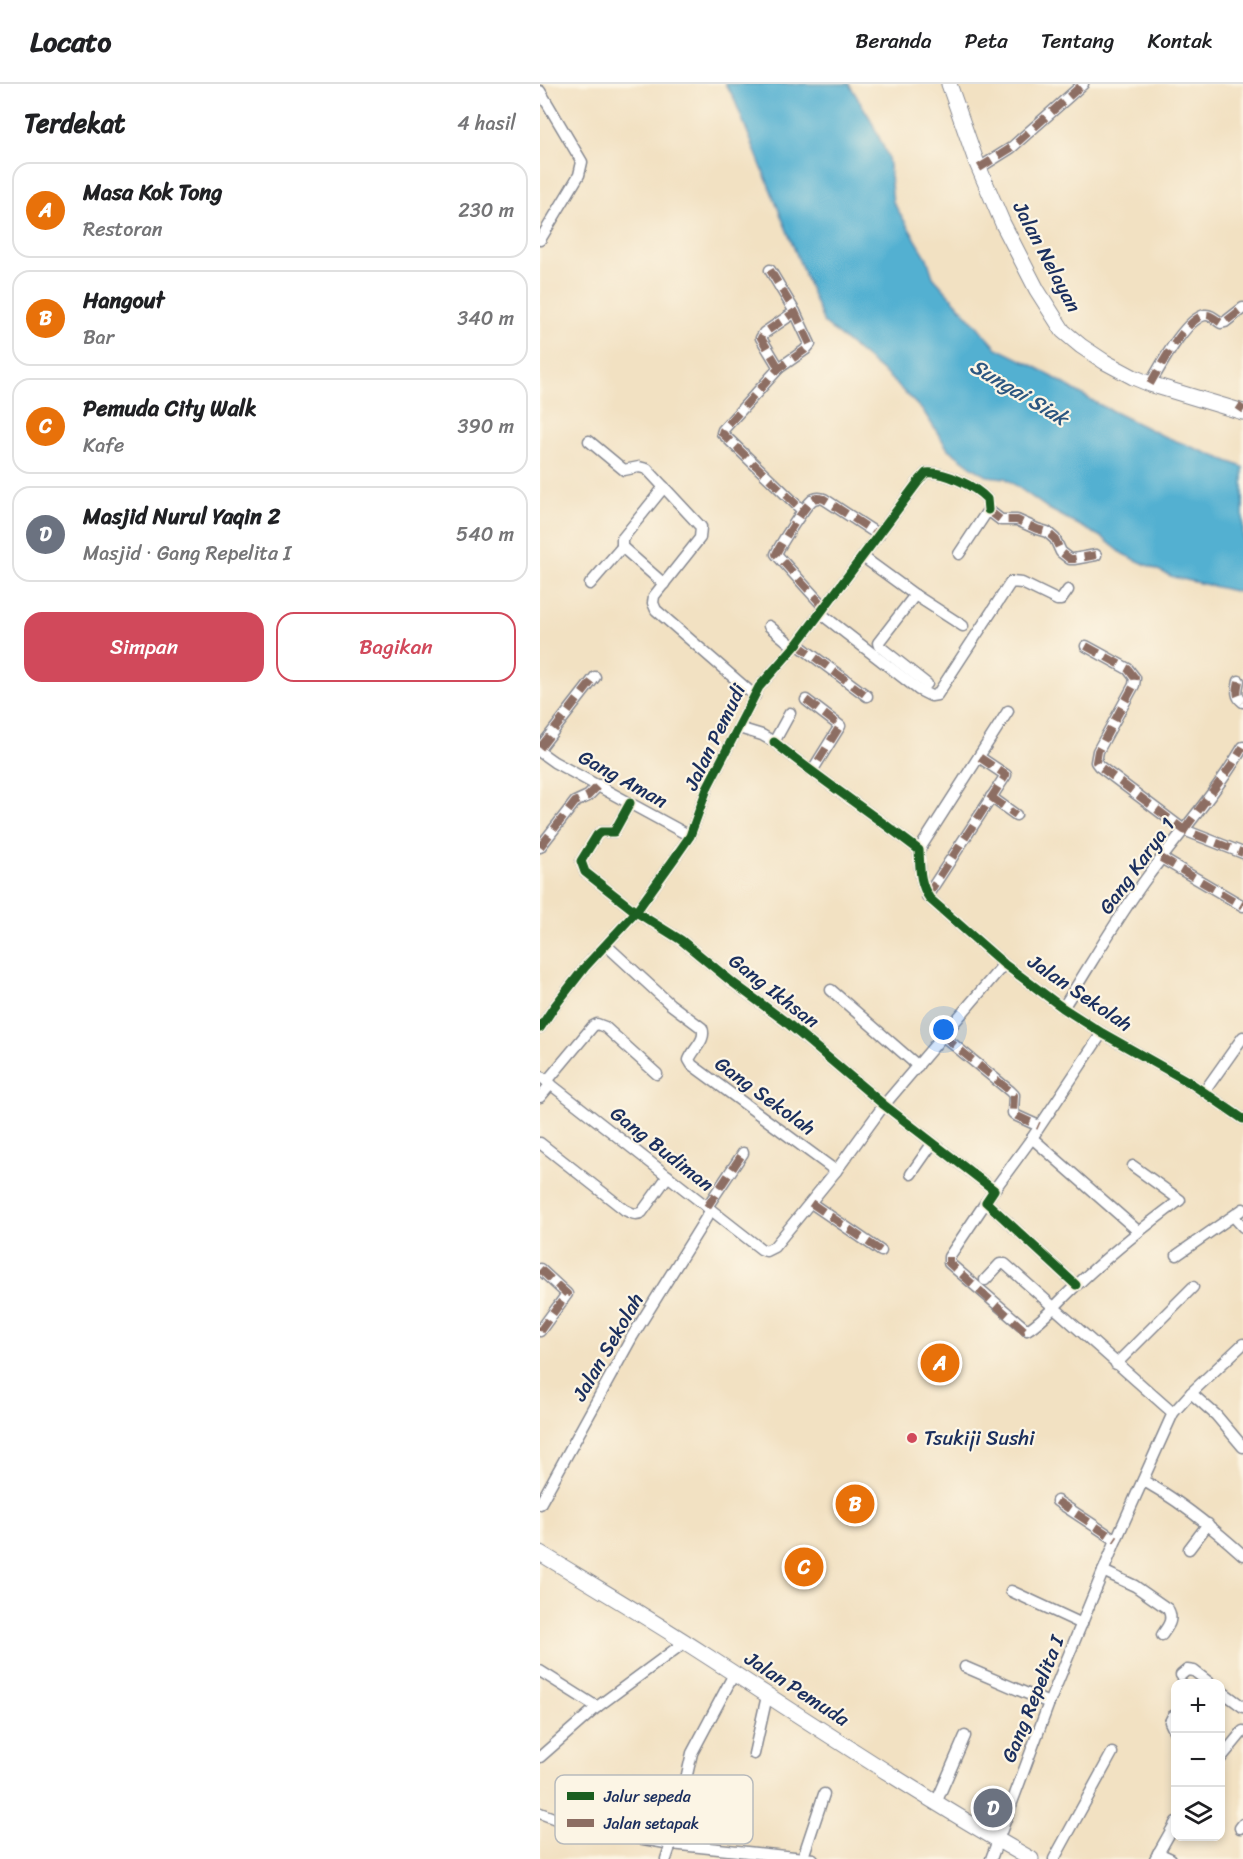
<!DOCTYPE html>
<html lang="id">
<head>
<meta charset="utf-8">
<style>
  :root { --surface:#fff; --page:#f2f2f2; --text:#202124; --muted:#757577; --line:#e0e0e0; --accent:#d1495b }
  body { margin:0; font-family:Sriracha,sans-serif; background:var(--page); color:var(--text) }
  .controls { position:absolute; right:18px; bottom:18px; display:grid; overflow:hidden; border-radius:12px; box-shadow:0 3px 9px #0003 }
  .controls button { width:54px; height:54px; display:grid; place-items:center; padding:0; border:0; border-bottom:2px solid var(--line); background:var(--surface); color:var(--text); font:30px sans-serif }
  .you { position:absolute; left:404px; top:946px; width:21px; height:21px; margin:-15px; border:4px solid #fff; border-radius:50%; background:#1a73e8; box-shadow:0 0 0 9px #1a73e833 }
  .badge { display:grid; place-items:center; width:39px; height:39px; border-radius:50%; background:var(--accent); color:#fff; font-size:20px; font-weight:700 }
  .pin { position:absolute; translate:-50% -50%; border:3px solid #fff; box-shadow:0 2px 6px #0006 }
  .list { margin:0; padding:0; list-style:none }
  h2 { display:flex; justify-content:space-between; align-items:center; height:78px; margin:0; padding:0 24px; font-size:26px }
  h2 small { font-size:20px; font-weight:400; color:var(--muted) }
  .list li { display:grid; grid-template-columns:39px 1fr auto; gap:18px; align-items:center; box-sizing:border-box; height:96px; margin:0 12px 12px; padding:0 12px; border:2px solid var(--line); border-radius:18px }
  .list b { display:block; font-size:22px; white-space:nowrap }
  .list p { margin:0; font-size:20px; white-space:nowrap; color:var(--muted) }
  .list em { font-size:20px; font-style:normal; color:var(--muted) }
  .actions { display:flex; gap:12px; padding:18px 24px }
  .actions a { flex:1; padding:14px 0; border:2px solid var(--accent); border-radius:18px; text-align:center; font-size:21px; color:var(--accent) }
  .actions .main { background:var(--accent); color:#fff }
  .icon { flex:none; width:33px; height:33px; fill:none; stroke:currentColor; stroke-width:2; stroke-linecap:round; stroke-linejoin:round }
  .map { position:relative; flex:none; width:703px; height:1775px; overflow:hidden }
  header { display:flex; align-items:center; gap:36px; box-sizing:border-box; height:84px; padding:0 30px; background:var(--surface); border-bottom:2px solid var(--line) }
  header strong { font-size:28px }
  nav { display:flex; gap:33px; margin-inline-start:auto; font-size:21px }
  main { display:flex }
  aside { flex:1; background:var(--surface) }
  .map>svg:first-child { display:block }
  .water { fill:#53b0d1; stroke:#377098; stroke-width:1.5 }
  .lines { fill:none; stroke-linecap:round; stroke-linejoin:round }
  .street-casing { stroke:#868890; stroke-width:13 }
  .secondary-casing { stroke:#868890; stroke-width:17 }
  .street { stroke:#fff; stroke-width:10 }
  .secondary { stroke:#fff; stroke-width:15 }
  .quiet { stroke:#8d6e63; stroke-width:8; stroke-dasharray:15 8; stroke-linecap:butt }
  .cycleway-casing { stroke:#fcf5e5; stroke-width:13 }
  .cycleway { stroke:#1b5e20; stroke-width:9 }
  .poi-dot { fill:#d1495b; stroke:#fcf5e5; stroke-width:2 }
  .labels { text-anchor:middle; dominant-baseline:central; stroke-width:4.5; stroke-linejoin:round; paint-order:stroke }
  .street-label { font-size:20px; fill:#1b2f5e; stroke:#fcf5e5 }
  .poi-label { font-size:20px; fill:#1b2f5e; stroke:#fcf5e5; text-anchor:start }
  .water-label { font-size:21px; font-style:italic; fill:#2c5680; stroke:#fcf5e5 }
  .key { fill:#fcf5e5; stroke:#b8babc; stroke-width:1.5 }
  .key-label { font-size:16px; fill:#1b2f5e }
</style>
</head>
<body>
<header>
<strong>Locato</strong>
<nav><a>Beranda</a><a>Peta</a><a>Tentang</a><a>Kontak</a></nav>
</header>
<main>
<aside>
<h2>Terdekat<small>4 hasil</small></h2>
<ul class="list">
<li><span class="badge" style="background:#e8710a">A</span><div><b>Masa Kok Tong</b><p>Restoran</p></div><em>230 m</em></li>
<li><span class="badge" style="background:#e8710a">B</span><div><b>Hangout</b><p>Bar</p></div><em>340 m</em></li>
<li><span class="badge" style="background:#e8710a">C</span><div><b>Pemuda City Walk</b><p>Kafe</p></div><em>390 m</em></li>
<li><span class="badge" style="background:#6b7280">D</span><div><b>Masjid Nurul Yaqin 2</b><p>Masjid · Gang Repelita I</p></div><em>540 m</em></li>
</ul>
<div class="actions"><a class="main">Simpan</a><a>Bagikan</a></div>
</aside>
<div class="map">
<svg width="703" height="1775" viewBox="0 0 703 1775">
  <rect width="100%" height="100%" fill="#fcf5e5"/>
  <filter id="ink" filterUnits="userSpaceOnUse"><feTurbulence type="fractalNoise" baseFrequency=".0167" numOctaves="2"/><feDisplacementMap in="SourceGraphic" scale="12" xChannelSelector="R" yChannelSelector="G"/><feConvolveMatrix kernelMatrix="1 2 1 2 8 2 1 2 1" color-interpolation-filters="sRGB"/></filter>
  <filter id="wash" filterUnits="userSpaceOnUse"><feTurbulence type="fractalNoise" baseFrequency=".008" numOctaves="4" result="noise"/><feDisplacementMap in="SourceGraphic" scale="24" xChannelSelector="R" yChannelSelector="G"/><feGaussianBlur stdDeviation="1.35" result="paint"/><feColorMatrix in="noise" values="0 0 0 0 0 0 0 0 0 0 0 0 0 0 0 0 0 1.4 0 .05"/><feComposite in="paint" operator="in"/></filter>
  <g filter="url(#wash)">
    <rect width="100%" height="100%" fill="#f2e1c2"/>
    <polygon class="water" points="185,0 309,0 330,34 348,73 353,118 387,174 393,193 457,264 496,283 558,320 621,351 703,383 703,509 633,493 583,470 563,454 509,425 465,394 447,392 432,383 408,365 384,328 347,291 284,239 193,12"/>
  </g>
  <g filter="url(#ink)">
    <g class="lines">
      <g class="street-casing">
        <g id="street">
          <polyline points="0,7 42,78 39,91 0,156"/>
          <polyline points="439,84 471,64 543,0"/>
          <polyline points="230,186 255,228 270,260 265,266 239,284 183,346 182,349 263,427"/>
          <polyline points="239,284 221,254 224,249 255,228"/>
          <path d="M610 300C620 283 645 235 665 231 671 230 676 236 681 239L685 238 703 224"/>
          <polyline points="49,357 84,386 99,383 107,385 161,443 160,454 114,512 113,519 116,526 215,612"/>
          <polyline points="124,403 82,455 82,463 124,500"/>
          <polyline points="448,426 461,436 477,436 497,445 507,448 515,455 521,468 530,475 534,475 556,471"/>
          <polyline points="419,470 448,426"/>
          <polyline points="323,473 375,511 423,542"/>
          <polyline points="50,500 82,463"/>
          <polyline points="375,511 338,559 339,562 387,600"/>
          <path d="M284 523 236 470C240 461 267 418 274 415 278 413 280 414 284 415L339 451"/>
          <polyline points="280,529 379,606 391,612 397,611 471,498 482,499 517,516 521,516 528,506"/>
          <polyline points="229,542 254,563"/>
          <polyline points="257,560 327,612"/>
          <polyline points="546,562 588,585 595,594 594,601 558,667 556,678 559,682 644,746 703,769"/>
          <path d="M699 597C697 606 695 612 703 618"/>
          <polyline points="266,616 300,642 272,687"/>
          <polyline points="199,644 222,651 234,658 250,629"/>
          <path d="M234 658C281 696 331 729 379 766 380 784 379 799 390 815L464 880 523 924 562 949 649 998 703 1035"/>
          <polyline points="0,664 55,593"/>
          <polyline points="0,668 14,678 150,752"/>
          <polyline points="451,713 476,731"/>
          <polyline points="90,719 74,748 61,748 57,751 41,777 45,788 96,828 141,856 192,898 246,938 344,1021 454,1106 446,1118 536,1201"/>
          <polyline points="0,763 35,718 48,712 59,701"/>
          <polyline points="379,766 468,627"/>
          <polyline points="621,774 703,822"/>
          <polyline points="387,812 466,691 439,673"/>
          <path d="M66 861 130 920 162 944C167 956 153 965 149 976L152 981 296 1087"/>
          <polyline points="291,906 378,982"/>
          <path d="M523 924C551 880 577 834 608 792 640 749 676 709 703 663"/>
          <path d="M0 944 14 923 45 883 96 828 134 775 150 752 168 702 219 603 257 560 378 398 386 389C404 387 435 402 447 415L448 426"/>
          <polyline points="403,952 470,1007 474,1011 473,1029 477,1032 499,1042"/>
          <polyline points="0,992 221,1165 226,1167 234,1163 296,1087 344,1021 464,880"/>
          <polyline points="7,997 53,942 57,940 65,943 117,990"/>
          <polyline points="664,1008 703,953"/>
          <polyline points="0,1013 11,1000"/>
          <polyline points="492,1054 598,1147"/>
          <path d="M0 1059 85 1126C91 1129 96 1132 102 1128L128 1092"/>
          <polyline points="371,1090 392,1060"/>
          <polyline points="454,1106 492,1054 562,949"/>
          <path d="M446 1118 409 1173V1179L487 1246C507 1234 521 1214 539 1199 571 1169 605 1142 640 1116L593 1082"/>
          <polyline points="271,1119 341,1167"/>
          <polyline points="167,1123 203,1069"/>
          <polyline points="694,1133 703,1143"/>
          <polyline points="637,1171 703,1125"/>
          <polyline points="0,1185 27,1210 0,1247"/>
          <polyline points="445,1196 460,1180 465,1180 633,1329"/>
          <polyline points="576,1280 653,1203"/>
          <polyline points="651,1309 676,1331 703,1363"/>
          <path d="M604 1397C640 1417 672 1443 703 1471"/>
          <polyline points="517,1417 576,1456"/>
          <polyline points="0,1420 92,1253 171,1126"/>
          <polyline points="649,1465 668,1440"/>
          <path d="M563 1487 595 1502 628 1525C634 1536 628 1542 622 1551"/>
          <polyline points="471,1507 542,1540"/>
          <polyline points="425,1583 509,1619"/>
          <polyline points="0,1587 57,1623"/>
          <polyline points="641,1591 647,1586 654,1587 671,1600"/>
          <polyline points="680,1606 703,1623"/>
          <polyline points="633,1632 630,1638 636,1651"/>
          <polyline points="214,1670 227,1612"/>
          <polyline points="0,1673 57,1623 145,1558"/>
          <polyline points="680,1675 703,1647"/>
          <polyline points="396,1719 425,1652"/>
          <polyline points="0,1729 37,1743 131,1760 273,1775"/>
          <polyline points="700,1744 703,1740"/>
          <polyline points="618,1769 631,1775"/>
          <polyline points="263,1773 284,1710"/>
          <polyline points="126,1775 131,1760 152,1669 194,1590"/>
          <polyline points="451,1775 509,1619 576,1456 633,1329 651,1309 703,1260"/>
          <polyline points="514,1775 572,1669"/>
          <polyline points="615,1775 636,1738"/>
        </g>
      </g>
      <g class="secondary-casing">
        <g id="secondary">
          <polyline points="409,0 436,77 463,140 497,206 523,247 541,262 565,278 593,293 610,300 703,328"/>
          <path d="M0 1469C56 1503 112 1536 167 1572 274 1641 380 1712 491 1775"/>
        </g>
      </g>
      <use href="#street" class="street"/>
      <use href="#secondary" class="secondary"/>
      <g class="quiet">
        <polyline points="439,84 471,64 543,0"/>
        <polyline points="230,186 255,228 270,260 265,266 239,284 183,346 182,349 263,427"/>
        <polyline points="239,284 221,254 224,249 255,228"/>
        <path d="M610 300C620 283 645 235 665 231 671 230 676 236 681 239L685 238 703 224"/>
        <polyline points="699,327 703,321"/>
        <polyline points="448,426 461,436 477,436 497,445 507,448 515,455 521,468 530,475 534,475 556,471"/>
        <path d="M284 523 236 470C240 461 267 418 274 415 278 413 280 414 284 415L339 451"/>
        <polyline points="257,560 327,612"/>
        <polyline points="546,562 588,585 595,594 594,601 558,667 556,678 559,682 644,746 703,769"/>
        <path d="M699 597C697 606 695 612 703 618"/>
        <polyline points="266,616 300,642 272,687"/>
        <polyline points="0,664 55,593"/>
        <polyline points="451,713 476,731"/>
        <polyline points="644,746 692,681 703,663"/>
        <polyline points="0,763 35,718 48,712 59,701"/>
        <polyline points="621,774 703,822"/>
        <polyline points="387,812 466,691 439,673"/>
        <polyline points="403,952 470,1007 474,1011 473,1029 477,1032 499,1042"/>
        <polyline points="271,1119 341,1167"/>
        <polyline points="167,1123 203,1069"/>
        <polyline points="409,1173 409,1179 484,1246 489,1245"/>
        <polyline points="0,1185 27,1210 0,1247"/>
        <polyline points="517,1417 576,1456"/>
      </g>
      <g class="cycleway-casing">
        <g id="cycleway">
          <path d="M234 658C281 696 331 729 379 766 380 784 379 799 390 815L464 880 523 924 562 949 649 998 703 1035"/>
          <polyline points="90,719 74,748 61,748 57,751 41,777 45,788 96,828 141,856 192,898 246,938 344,1021 454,1106 446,1118 536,1201"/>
          <path d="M0 944 14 923 45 883 96 828 134 775 150 752 168 702 219 603 257 560 378 398 386 389C404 387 435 402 447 415L448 426"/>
        </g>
      </g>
      <use href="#cycleway" class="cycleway"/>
    </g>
  </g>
  <circle class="poi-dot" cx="372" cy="1354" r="6"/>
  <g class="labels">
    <g class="street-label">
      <text transform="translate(507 173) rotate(62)">Jalan Nelayan</text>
      <text transform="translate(175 653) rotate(-64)">Jalan Pemudi</text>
      <text transform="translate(83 695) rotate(29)">Gang Aman</text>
      <text transform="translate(597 782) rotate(-54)">Gang Karya 1</text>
      <text transform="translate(234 907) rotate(38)">Gang Ikhsan</text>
      <text transform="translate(540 909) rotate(34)">Jalan Sekolah</text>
      <text transform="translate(225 1012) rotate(36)">Gang Sekolah</text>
      <text transform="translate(122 1065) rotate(38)">Gang Budiman</text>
      <text transform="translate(68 1263) rotate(-60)">Jalan Sekolah</text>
      <text transform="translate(257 1605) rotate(33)">Jalan Pemuda</text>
      <text transform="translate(493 1615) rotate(-68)">Gang Repelita I</text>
    </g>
    <g class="poi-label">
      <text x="384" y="1354">Tsukiji Sushi</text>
    </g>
    <g class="water-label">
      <text transform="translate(479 308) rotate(31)">Sungai Siak</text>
    </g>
  </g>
  <rect x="15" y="1691" width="198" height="69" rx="9" class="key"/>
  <rect x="27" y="1708" width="27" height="8" fill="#1b5e20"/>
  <rect x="27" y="1735" width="27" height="8" fill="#8d6e63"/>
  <g class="key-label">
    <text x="64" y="1718">Jalur sepeda</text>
    <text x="64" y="1745">Jalan setapak</text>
  </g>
</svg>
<div class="controls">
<button>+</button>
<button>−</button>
<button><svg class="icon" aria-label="layers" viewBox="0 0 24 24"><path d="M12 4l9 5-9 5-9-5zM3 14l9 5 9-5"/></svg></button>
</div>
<div class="you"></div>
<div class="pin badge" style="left:400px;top:1279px;background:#e8710a">A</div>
<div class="pin badge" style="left:315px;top:1420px;background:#e8710a">B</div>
<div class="pin badge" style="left:264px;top:1483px;background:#e8710a">C</div>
<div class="pin badge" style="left:453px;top:1724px;background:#6b7280">D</div>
</div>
</main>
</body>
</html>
